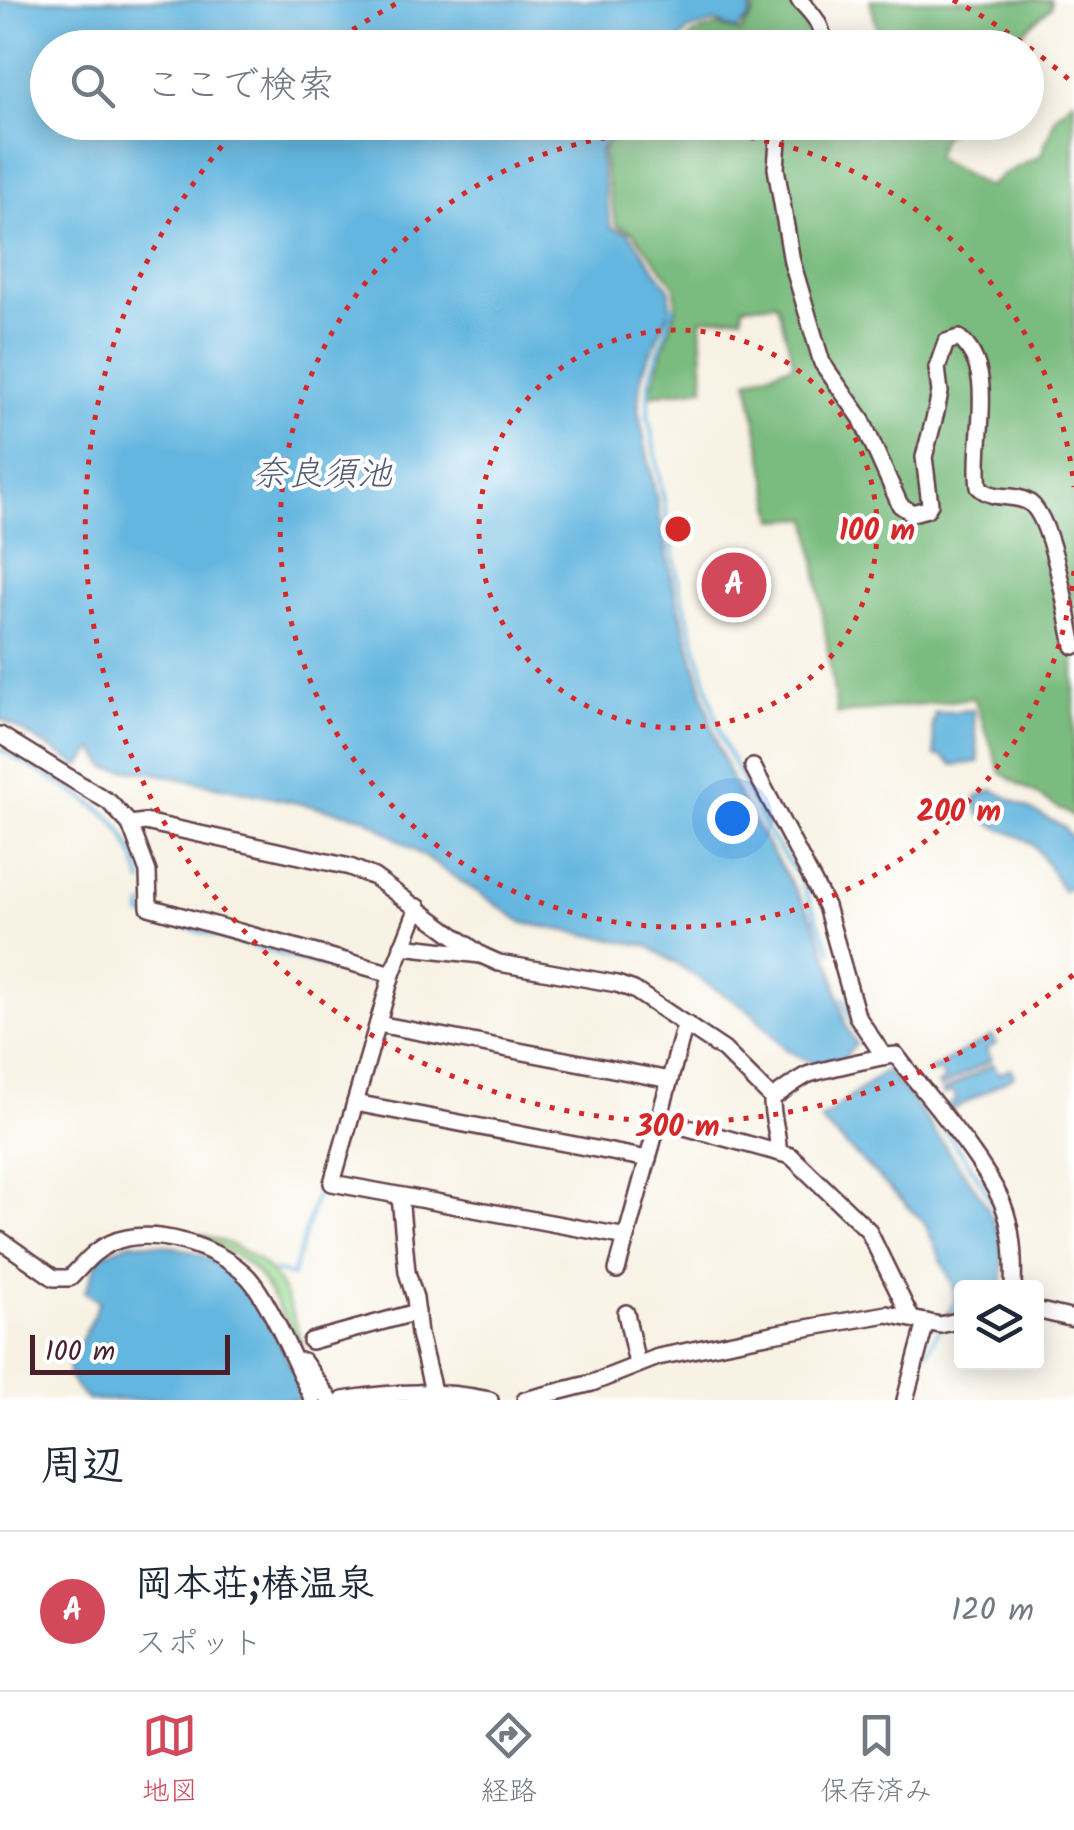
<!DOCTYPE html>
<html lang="ja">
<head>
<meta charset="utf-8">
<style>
  :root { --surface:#fff; --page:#f6f6f7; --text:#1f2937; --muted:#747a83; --line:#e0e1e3; --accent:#d1495b }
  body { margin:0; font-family:Kalam,"Klee One",sans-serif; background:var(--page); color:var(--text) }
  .controls { position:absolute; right:30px; bottom:30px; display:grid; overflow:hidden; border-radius:10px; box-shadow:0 5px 25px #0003 }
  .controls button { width:90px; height:90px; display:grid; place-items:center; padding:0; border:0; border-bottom:2px solid var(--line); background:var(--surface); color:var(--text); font:50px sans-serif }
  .scale { position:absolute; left:30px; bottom:25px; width:200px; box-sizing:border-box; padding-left:10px; border:5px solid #4a1f2b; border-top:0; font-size:28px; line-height:35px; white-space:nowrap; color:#4a1f2b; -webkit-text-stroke:8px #fff; paint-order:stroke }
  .you { position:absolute; left:732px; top:818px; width:35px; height:35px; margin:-25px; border:8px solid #fff; border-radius:50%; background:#1a73e8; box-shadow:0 0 0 15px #1a73e833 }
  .badge { display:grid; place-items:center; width:65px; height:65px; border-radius:50%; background:var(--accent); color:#fff; font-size:32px; font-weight:700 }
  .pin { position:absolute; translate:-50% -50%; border:5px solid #fff; box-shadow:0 2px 10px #0006 }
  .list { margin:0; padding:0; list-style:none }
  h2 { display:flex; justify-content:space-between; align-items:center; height:130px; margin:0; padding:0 40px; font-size:42px }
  h2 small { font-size:32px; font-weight:400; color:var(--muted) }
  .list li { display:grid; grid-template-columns:65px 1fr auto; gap:30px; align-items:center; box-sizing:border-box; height:160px; padding:0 40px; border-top:2px solid var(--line) }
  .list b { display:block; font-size:38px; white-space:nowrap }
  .list p { margin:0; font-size:32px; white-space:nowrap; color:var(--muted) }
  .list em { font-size:32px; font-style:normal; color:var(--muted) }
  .icon { flex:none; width:55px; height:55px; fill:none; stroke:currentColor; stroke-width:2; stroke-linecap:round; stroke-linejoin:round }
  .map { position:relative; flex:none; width:1074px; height:1400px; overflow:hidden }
  .search { position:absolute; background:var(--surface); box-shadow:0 5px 25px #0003; left:30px; right:30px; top:30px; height:110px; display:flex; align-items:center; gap:25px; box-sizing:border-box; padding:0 35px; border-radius:55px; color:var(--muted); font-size:38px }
  .sheet { height:290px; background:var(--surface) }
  nav { display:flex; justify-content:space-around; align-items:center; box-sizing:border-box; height:140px; border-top:2px solid var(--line); background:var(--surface); font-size:28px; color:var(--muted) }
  nav a { display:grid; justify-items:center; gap:5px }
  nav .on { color:var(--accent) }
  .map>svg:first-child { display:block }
  .green { fill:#99dd96; stroke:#727e60; stroke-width:2.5 }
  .forest { fill:#7abc7f; stroke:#626e55; stroke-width:2.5 }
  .water { fill:#64b6df; stroke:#576a85; stroke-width:2.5 }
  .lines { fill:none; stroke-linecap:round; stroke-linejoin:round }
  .stream { stroke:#64b6df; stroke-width:4 }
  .minor-casing { stroke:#643f47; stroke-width:20 }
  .minor { stroke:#fff; stroke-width:15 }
  .ring { fill:none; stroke:#d62828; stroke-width:5; stroke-dasharray:5 10 }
  .labels { text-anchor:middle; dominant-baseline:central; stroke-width:8; stroke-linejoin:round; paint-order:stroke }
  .water-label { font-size:35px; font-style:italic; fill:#545b73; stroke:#fff }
  .centre { fill:#d62828; stroke:#fff; stroke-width:5 }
  .ring-label { font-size:30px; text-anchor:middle; font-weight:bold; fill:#d62828; stroke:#fff; stroke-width:8; stroke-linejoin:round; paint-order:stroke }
</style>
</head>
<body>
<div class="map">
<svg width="1074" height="1400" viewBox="0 0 1074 1400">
  <rect width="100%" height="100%" fill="#fff"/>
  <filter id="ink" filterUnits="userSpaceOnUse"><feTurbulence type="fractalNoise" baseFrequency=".01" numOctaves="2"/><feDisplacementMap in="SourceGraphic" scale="20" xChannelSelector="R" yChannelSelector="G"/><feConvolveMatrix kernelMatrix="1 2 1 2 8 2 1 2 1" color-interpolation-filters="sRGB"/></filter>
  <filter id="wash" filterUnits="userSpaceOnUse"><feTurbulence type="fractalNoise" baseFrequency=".0048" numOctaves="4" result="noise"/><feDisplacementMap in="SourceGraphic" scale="40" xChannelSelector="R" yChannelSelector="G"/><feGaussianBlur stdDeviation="2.25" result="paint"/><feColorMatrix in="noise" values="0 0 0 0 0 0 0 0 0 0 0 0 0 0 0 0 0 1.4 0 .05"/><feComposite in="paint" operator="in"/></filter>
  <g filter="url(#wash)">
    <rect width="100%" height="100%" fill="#f7f2e3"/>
    <path class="green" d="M161 1229C200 1230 256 1247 278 1282 290 1301 296 1327 304 1348 285 1326 270 1285 253 1269 230 1247 192 1234 161 1229Z"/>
    <g class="forest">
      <polygon points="754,0 807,0 822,48 682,48 693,35 717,26 740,33 754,13"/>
      <polygon points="870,0 1051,0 1051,7 1025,30 1012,47 879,48 881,44"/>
      <polygon points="1074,99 1074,817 1001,773 974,698 837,714 809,518 775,520 748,380 794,364 777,303 743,306 742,316 701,319 704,388 649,395 676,310 675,286 633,232 616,225 602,152 620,123 957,123 941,139 935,158 988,187 1002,175 1041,155 1056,116"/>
    </g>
    <g class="water">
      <polygon points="0,0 752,0 750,17 736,31 716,22 688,31 674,47 48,48 48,122 616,123 599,152 611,228 629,233 670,290 670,309 642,373 638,408 675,591 718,747 741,801 813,919 831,965 846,1027 856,1044 842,1060 812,1063 787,1050 750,1011 648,946 524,923 364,817 149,772 107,768 94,749 80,766 0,718"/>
      <polygon points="973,710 979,762 953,765 942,756 935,756 932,722 935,721 934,713"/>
      <path d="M993 790 1064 827 1074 841V886L1063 891C1059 883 1040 852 1033 845 1015 829 971 828 976 797Z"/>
      <polygon points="992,1036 996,1044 986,1050 991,1060 940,1088 938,1084 945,1080 940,1071 933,1074 930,1070"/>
      <polygon points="993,1064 999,1074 1010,1068 1014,1076 952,1110 949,1105 957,1100 952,1091 944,1095 942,1092"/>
      <path d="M885 1071C910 1094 925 1118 944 1145 978 1193 1010 1224 1001 1287L962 1288 961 1311 946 1318 954 1301V1288L924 1222 820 1120Z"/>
      <path d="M130 1243C245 1242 263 1312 307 1400H87L69 1377V1367L100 1301 85 1292 100 1256Z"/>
    </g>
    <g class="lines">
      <g class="stream">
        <polyline points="670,309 674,306 649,381 648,414 680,589 723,742 771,837 799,877 831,951"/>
        <path d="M0 749C32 768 78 791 106 814 125 830 137 859 142 882"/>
        <polyline points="143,906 142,915 376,981 380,993"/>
        <polyline points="844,998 855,1031 872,1050"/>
        <path d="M885 1063C912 1089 1012 1202 998 1237"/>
        <polyline points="275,1271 292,1276 336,1129 343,1117"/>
        <polyline points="927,1351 939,1330"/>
      </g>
    </g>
  </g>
  <g filter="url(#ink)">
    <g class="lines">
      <g class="minor-casing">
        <g id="minor">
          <path d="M799 0C813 14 825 27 823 48"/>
          <path d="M783 122 778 140 776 168 792 262 822 363 861 418 900 505 912 513 927 509 930 504 924 457 936 412 940 392 937 368 946 342 959 338C999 371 972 441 979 487 994 502 1015 492 1030 503 1053 520 1067 616 1074 646"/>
          <polyline points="0,735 109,802 130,824 145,822 350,867 374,877 481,955 499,963 617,984 634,990 724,1050 772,1098"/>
          <polyline points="753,767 826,906 857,1016 883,1055"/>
          <polyline points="130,824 148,872 149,907 392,974"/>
          <polyline points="418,907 392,974 332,1183 627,1237"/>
          <polyline points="402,946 481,955"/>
          <polyline points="378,1024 670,1080"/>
          <polyline points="355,1103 648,1159"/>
          <polyline points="659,1120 791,1156 868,1230 910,1316"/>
          <path d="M778 1151C779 1133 771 1117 772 1098 784 1091 795 1081 807 1075 817 1071 886 1055 896 1055 929 1099 980 1154 1002 1202 1013 1229 1014 1259 1013 1288"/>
          <polyline points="400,1196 407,1272 415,1298 419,1334 433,1391"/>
          <path d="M0 1240 54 1278H70C83 1265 94 1250 111 1243 151 1225 218 1246 248 1277 270 1301 297 1368 313 1400"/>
          <polyline points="617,1270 683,1032 688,1025"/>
          <polyline points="1036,1310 1074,1319"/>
          <polyline points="626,1313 637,1364"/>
          <polyline points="311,1341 417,1312"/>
          <polyline points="303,1361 330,1400"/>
          <path d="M343 1400C394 1391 439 1390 490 1400"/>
          <polyline points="525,1400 592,1383 658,1357 772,1334 887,1314 940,1325 962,1320"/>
          <polyline points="905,1400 926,1322"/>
        </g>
      </g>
      <use href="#minor" class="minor"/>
    </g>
  </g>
  <g class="ring">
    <circle cx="678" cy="529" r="199"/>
    <path d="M1074 571A398 398 0 1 1 1074 487"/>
    <path d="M1073 975A596 596 0 0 1 242 123M328 47A596 596 0 0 1 403 0M953 0A596 596 0 0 1 1073 83"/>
  </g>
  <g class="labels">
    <g class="water-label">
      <text x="322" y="476">奈良須池</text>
    </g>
  </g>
  <circle cx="678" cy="529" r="15" class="centre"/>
  <g class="ring-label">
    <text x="877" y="540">100 m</text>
    <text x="959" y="821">200 m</text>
    <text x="678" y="1136">300 m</text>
  </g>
</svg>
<div class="controls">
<button><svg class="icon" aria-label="layers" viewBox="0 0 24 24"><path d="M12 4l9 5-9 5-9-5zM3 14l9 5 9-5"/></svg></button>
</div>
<div class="scale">100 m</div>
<div class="you"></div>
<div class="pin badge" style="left:734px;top:585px">A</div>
<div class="search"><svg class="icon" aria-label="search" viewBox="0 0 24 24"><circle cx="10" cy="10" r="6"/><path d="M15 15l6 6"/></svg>ここで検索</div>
</div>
<section class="sheet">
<h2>周辺<small></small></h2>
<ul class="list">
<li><span class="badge">A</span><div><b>岡本荘;椿温泉</b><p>スポット</p></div><em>120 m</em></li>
</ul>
</section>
<nav>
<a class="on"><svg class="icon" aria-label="map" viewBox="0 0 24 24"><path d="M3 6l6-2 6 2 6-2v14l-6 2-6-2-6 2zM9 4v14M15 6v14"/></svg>地図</a>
<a><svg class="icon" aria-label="directions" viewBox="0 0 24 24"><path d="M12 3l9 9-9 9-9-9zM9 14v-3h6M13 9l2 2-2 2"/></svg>経路</a>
<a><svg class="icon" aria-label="saved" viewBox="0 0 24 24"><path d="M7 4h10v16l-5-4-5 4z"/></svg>保存済み</a>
</nav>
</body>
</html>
